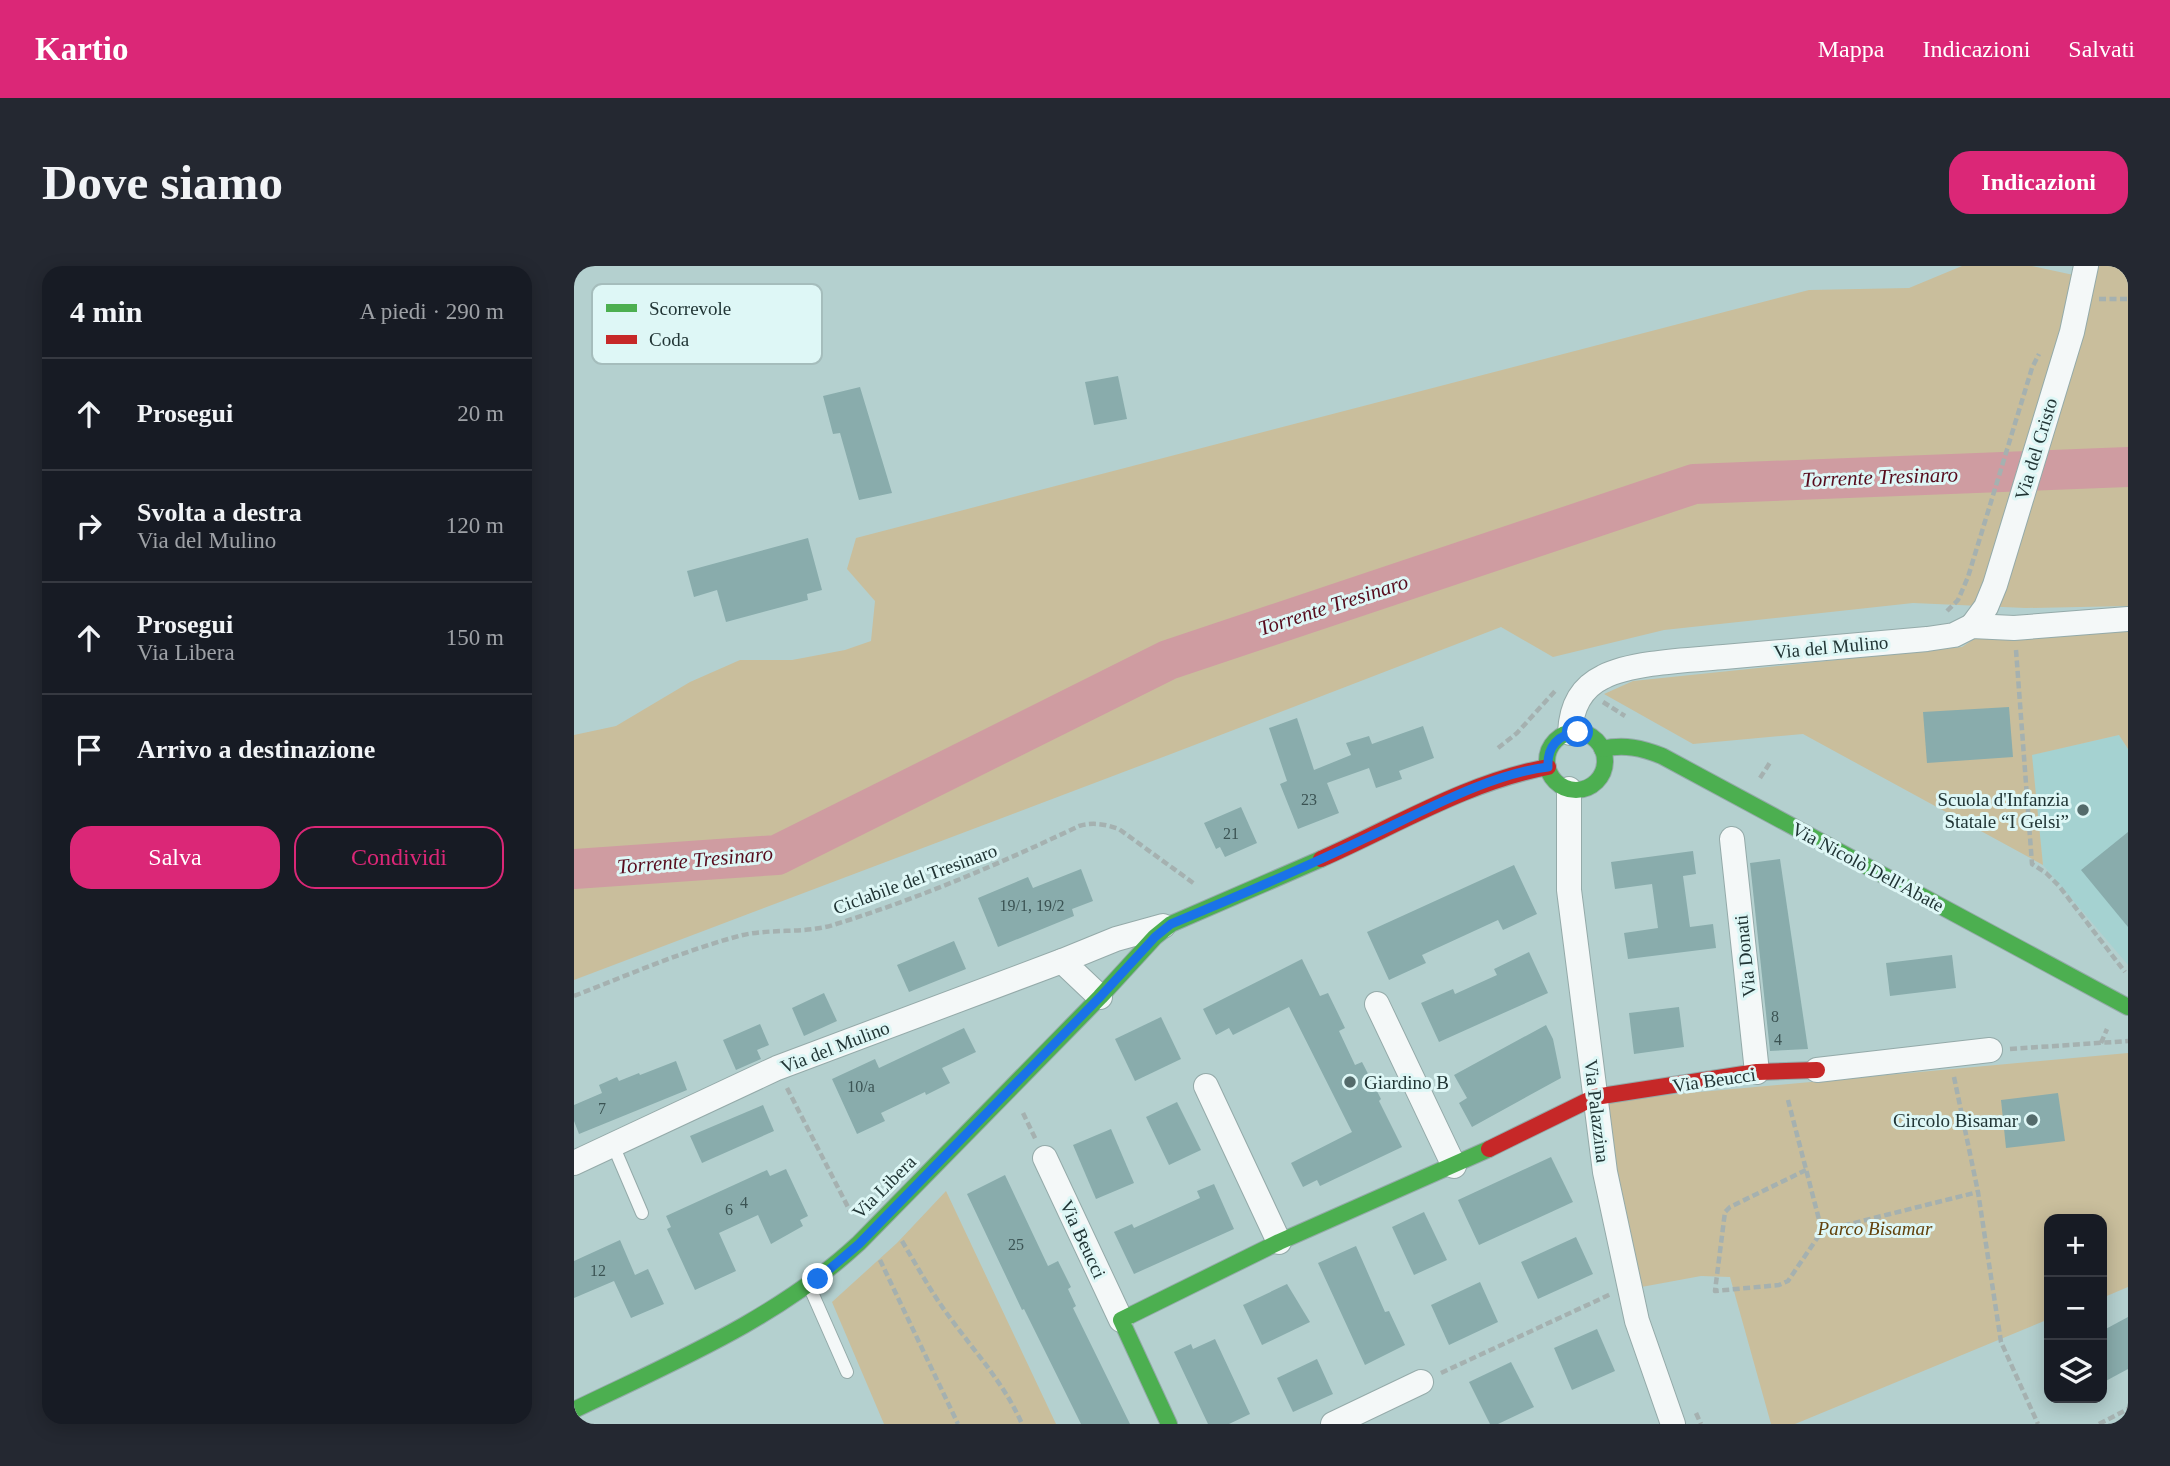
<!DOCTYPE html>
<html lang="it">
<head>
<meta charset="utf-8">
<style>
  :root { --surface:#171b24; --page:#242831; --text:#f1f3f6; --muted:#9ea1a6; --line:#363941; --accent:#db2777 }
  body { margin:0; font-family:"Times New Roman",serif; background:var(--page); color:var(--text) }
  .controls { position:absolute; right:21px; bottom:21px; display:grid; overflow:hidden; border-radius:14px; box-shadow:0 4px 18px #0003 }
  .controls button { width:63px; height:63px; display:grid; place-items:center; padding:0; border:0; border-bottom:2px solid var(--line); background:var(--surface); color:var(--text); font:35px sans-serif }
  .stop { position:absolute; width:21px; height:21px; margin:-16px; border:5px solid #1a73e8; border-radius:50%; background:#fff }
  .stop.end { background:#1a73e8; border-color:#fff; box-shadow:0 2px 7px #0008 }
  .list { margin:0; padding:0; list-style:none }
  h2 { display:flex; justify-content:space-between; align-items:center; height:91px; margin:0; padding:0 28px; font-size:30px }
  h2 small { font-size:23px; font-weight:400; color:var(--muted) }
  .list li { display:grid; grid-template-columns:46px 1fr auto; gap:21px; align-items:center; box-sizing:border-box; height:112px; padding:0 28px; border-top:2px solid var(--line) }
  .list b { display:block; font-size:26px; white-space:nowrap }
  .list p { margin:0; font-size:23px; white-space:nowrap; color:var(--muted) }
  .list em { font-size:23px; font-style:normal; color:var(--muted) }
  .actions { display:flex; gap:14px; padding:21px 28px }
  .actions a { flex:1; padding:16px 0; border:2px solid var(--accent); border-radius:21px; text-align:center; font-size:24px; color:var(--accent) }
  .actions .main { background:var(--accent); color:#fff }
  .icon { flex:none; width:38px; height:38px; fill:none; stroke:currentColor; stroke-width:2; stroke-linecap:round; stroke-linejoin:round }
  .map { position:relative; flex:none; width:1554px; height:1158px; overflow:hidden; border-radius:21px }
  header { display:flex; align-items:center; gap:42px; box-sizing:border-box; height:98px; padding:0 35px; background:var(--accent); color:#fff }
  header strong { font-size:33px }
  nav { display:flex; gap:38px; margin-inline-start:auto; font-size:24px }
  .intro { display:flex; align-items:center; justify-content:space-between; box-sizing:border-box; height:168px; padding:0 42px }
  h1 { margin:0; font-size:49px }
  .button { padding:18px 32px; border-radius:21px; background:var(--accent); color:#fff; font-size:24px; font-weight:700 }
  main { display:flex; gap:42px; padding:0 42px }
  aside { flex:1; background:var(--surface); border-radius:21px; box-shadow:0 4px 18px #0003 }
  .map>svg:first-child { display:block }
  .built { fill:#a5d2d1 }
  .green { fill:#c9be9c }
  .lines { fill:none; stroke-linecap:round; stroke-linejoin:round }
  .river { stroke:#cf9ca1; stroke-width:40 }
  .building { fill:#89acac }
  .lane-casing { stroke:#94aaa9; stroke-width:14 }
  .street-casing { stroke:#94aaa9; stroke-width:26 }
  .fast-casing { stroke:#94aaa9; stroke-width:18 }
  .jam-casing { stroke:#94aaa9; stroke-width:18 }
  .path { stroke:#a5b1b0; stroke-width:4.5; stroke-dasharray:7 3.5; stroke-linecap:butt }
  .lane { stroke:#f4f8f8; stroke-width:12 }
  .street { stroke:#f4f8f8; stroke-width:24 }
  .fast { stroke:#4caf50; stroke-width:16 }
  .jam { stroke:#c62828; stroke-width:16 }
  .route { stroke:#1a73e8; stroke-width:9 }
  .poi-dot { fill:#546b6b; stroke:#def7f6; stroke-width:2.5 }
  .labels { text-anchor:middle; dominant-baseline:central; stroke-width:6; stroke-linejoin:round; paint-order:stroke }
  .number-label { font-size:16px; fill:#3b5353 }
  .street-label { font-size:19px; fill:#213535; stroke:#def7f6 }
  .poi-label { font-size:19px; fill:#213535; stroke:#def7f6; text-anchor:end }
  .park-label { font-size:19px; font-style:italic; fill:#63420c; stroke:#def7f6 }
  .water-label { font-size:21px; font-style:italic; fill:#570b1c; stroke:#def7f6 }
  .key { fill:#def7f6; stroke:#a5bdbc; stroke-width:2 }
  .key-label { font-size:19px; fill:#213535 }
</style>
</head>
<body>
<header>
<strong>Kartio</strong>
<nav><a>Mappa</a><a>Indicazioni</a><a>Salvati</a></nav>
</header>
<div class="intro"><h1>Dove siamo</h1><a class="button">Indicazioni</a></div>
<main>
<aside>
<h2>4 min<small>A piedi · 290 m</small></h2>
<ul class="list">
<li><svg class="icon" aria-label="ahead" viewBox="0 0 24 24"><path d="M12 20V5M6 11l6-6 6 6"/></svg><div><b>Prosegui</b></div><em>20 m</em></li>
<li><svg class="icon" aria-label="right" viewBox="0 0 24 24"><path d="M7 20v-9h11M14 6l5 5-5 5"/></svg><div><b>Svolta a destra</b><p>Via del Mulino</p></div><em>120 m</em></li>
<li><svg class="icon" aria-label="ahead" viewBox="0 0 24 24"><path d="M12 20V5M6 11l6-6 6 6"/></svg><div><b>Prosegui</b><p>Via Libera</p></div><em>150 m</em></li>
<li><svg class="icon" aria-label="arrive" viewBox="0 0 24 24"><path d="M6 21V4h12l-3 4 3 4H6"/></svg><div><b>Arrivo a destinazione</b></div></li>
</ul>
<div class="actions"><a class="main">Salva</a><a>Condividi</a></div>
</aside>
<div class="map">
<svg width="1554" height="1158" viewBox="0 0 1554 1158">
  <rect width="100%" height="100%" fill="#b4d0cf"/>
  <polygon class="built" points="1545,469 1554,483 1554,699 1469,599 1457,489"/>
  <g class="green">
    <polygon points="1388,0 1458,0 1518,13 1524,0 1554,0 1554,340 1452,342 1339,337 1090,364 979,391 927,361 597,488 0,714 0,469 42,460 116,416 166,394 218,394 271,384 297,375 301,335 273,303 282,272 1235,24 1335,22"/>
    <polygon points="1554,365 1554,483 1545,469 1458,489 1469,599 1229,468 1119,478 1030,428 1059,415 1388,381 1406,369"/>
    <polygon points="1554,787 1554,1021 1528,1032 1528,953 1475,953 1475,1053 1221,1158 1197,1158 1156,1011 1127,1010 1062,1022 1027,835"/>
    <polygon points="372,925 482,1158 310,1158 258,1036 323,977"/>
  </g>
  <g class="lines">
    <polyline class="river" points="0,603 203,589 594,394 1120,218 1554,201"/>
  </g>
  <g class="building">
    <polygon points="544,110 553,153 520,159 511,116"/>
    <polygon points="286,121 318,227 285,234 266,167 259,168 249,130"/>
    <polygon points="234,272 248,324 233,328 234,334 152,356 143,324 120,331 113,305"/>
    <polygon points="1435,441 1439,491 1353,497 1349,446"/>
    <polygon points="723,452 740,504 777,489 772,477 795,470 798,478 849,460 860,492 825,505 828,513 802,522 795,502 753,517 765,547 724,563 706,518 713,515 695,462"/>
    <polygon points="667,541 683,577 651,591 646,581 642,583 630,557"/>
    <polygon points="1554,566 1554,661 1507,604"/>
    <polygon points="1119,585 1122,608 1109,610 1116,661 1139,658 1142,682 1054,693 1050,667 1084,662 1078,618 1041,623 1037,596"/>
    <polygon points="1206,593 1234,783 1196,785 1176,597"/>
    <polygon points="940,599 963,648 929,664 924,654 848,689 852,697 815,714 793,666"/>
    <polygon points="507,603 519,635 498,643 500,650 424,681 404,632 454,611 459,622"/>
    <polygon points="380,675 392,703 335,726 323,699"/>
    <polygon points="955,686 974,727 865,776 847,737 879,723 881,728 923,709 920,703"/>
    <polygon points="1378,689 1382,722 1316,730 1312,697"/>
    <polygon points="728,693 746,730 754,727 771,762 765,765 781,799 788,796 807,833 805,835 828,881 746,920 743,914 729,921 717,897 778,866 715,741 659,769 655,762 642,769 629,743"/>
    <polygon points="250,727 263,755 230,770 218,742"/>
    <polygon points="1105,741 1110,781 1060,788 1055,747"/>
    <polygon points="587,751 607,793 561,815 541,773"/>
    <polygon points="186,758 195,779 183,784 187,793 162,804 149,774"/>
    <polygon points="972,759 979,773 987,812 898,861 885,837 893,832 880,809"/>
    <polygon points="390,762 402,786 368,802 376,817 352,829 351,826 307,847 311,855 283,868 258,813 301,793 305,802"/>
    <polygon points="102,795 113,824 5,868 0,855 0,839 28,827 25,819 43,811 45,815 65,807 66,809"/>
    <polygon points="1484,827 1491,875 1432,882 1427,834"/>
    <polygon points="603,836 627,884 595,899 572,851"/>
    <polygon points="189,839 200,865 128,897 116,870"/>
    <polygon points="537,863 560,917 522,933 499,879"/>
    <polygon points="977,891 999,936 905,979 884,934"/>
    <polygon points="212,903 234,950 226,954 229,960 197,978 184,949 145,967 162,1005 121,1024 93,963 97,961 92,950 193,904 196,910"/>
    <polygon points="431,909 474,1000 484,995 497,1021 494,1023 502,1040 499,1042 556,1158 507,1158 450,1043 448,1044 393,928"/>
    <polygon points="640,918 660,963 560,1008 540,966 558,958 560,962 626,932 623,925"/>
    <polygon points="850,946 873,994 840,1009 818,961"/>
    <polygon points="1002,971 1019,1008 964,1033 947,996"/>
    <polygon points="46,974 61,1009 74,1003 90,1038 57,1052 40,1015 0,1032 0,995"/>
    <polygon points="782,980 811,1046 815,1045 831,1079 791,1099 744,997"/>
    <polygon points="906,1016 924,1056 875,1079 857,1039"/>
    <polygon points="713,1018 736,1056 688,1079 669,1039"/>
    <polygon points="1554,1051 1554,1103 1528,1117 1528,1065"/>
    <polygon points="1023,1063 1041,1105 998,1124 980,1082"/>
    <polygon points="641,1073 676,1148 655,1158 634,1158 600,1086 617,1078 619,1083"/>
    <polygon points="743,1093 759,1128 719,1146 703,1112"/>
    <polygon points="937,1096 960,1141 924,1158 916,1158 895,1116"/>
  </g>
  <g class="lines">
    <g class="lane-casing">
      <g id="lane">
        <polyline points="39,879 68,947"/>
        <polyline points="236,1022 273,1106"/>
      </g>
    </g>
    <g class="street-casing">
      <g id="street">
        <polyline points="1398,360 1412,341 1421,319 1498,66 1512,0"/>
        <path d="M996 467C997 443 1006 422 1029 411 1058 396 1117 394 1150 391 1218 385 1285 379 1353 373L1380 369 1398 360 1440 362 1554 353"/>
        <polyline points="995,523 995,624 1031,906 1063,1055 1099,1158"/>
        <polyline points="1158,573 1183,806"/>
        <polyline points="526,731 488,695 542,673 589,660"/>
        <polyline points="803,738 880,900"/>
        <polyline points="1243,804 1416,784"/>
        <polyline points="632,820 705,976"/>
        <polyline points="471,892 547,1054"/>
        <polyline points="0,897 203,802 488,695"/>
        <polyline points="759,1158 847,1116"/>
      </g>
    </g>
    <g class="fast-casing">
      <g id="fast">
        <circle cx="1002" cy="495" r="29"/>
        <path d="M1028 483C1050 478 1068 482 1088 490L1554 741"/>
        <path d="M0 1144C99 1096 203 1053 285 977L526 731 581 671 597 658 747 593"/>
        <polyline points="595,1158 547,1054 705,976 915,883"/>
      </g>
    </g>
    <g class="jam-casing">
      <g id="jam">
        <path d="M747 593C822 560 893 516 974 501"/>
        <polyline points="915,883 1021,831 1183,806 1243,804"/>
      </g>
    </g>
    <g class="path">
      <polyline points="1525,33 1554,33"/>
      <polyline points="1373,345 1384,334 1394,311 1458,102 1465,88"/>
      <polyline points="1442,384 1458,598 1472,607 1485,620 1551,706"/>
      <polyline points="1029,436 1051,450"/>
      <polyline points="924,482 943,467 982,424"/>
      <polyline points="1186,512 1197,495"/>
      <path d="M0 730C54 709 109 685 165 670 195 662 229 668 259 659 344 633 425 598 505 560 519 556 531 558 545 563L622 619"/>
      <polyline points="1527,777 1533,763"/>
      <polyline points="1436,783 1554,775"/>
      <polyline points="1380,811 1404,926"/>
      <polyline points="213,822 276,945"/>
      <polyline points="1214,834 1248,965 1404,926 1427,1076 1464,1158"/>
      <polyline points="449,847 462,874"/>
      <polyline points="1232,904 1156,941 1151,946 1141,1025 1205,1019 1214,1015 1248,965"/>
      <path d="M328 975C343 1000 357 1026 374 1049 400 1085 430 1117 448 1158"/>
      <polyline points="306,994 384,1158"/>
      <polyline points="867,1107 1037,1028"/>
      <polyline points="1122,1147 1127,1158"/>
      <polyline points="1525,1158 1554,1143"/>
    </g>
    <use href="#lane" class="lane"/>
    <use href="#street" class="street"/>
    <use href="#fast" class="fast"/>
    <use href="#jam" class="jam"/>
  </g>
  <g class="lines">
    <path class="route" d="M244 1013 285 978 526 731 581 671 597 658C662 631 728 603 792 572 846 547 915 508 974 501 973 481 984 468 1004 466"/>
  </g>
  <g class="poi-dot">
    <circle cx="1509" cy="544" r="7"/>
    <circle cx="776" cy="816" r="7"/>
    <circle cx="1458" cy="854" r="7"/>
  </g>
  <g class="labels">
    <g class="number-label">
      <text x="735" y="533">23</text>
      <text x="657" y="567">21</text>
      <text x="458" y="639">19/1, 19/2</text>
      <text x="1201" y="750">8</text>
      <text x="1204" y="773">4</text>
      <text x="287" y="820">10/a</text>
      <text x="28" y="842">7</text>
      <text x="170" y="936">4</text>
      <text x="155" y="943">6</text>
      <text x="442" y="978">25</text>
      <text x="24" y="1004">12</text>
    </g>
    <g class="street-label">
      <text transform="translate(1462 183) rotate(-73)">Via del Cristo</text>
      <text transform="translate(1257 381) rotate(-5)">Via del Mulino</text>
      <text transform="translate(1294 601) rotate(28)">Via Nicolò Dell'Abate</text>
      <text transform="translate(341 613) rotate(-20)">Ciclabile del Tresinaro</text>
      <text transform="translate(1171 690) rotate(-96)">Via Donati</text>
      <text transform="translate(261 781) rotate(-21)">Via del Mulino</text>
      <text transform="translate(1140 814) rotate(-8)">Via Beucci</text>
      <text transform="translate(1023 845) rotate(83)">Via Palazzina</text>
      <text transform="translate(310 921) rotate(-45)">Via Libera</text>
      <text transform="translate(509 973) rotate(65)">Via Beucci</text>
    </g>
    <g class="poi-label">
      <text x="1495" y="533">Scuola d'Infanzia<tspan x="1495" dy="22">Statale “I Gelsi”</tspan></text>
      <text x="790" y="816" text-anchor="start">Giardino B</text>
      <text x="1444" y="854">Circolo Bisamar</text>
    </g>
    <g class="park-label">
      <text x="1301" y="962">Parco Bisamar</text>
    </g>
    <g class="water-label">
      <text transform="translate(1306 211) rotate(-2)">Torrente Tresinaro</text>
      <text transform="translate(759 339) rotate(-18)">Torrente Tresinaro</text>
      <text transform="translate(121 594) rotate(-5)">Torrente Tresinaro</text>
    </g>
  </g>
  <rect x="18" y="18" width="230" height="80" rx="10" class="key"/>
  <rect x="32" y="38" width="31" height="8" fill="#4caf50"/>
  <rect x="32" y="69" width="31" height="9" fill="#c62828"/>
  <g class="key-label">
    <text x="75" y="49">Scorrevole</text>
    <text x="75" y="80">Coda</text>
  </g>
</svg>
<div class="controls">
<button>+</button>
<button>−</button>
<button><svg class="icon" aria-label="layers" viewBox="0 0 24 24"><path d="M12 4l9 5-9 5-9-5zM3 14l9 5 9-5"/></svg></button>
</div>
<div class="stop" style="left:1004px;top:466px"></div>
<div class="stop end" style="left:244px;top:1013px"></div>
</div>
</main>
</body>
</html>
